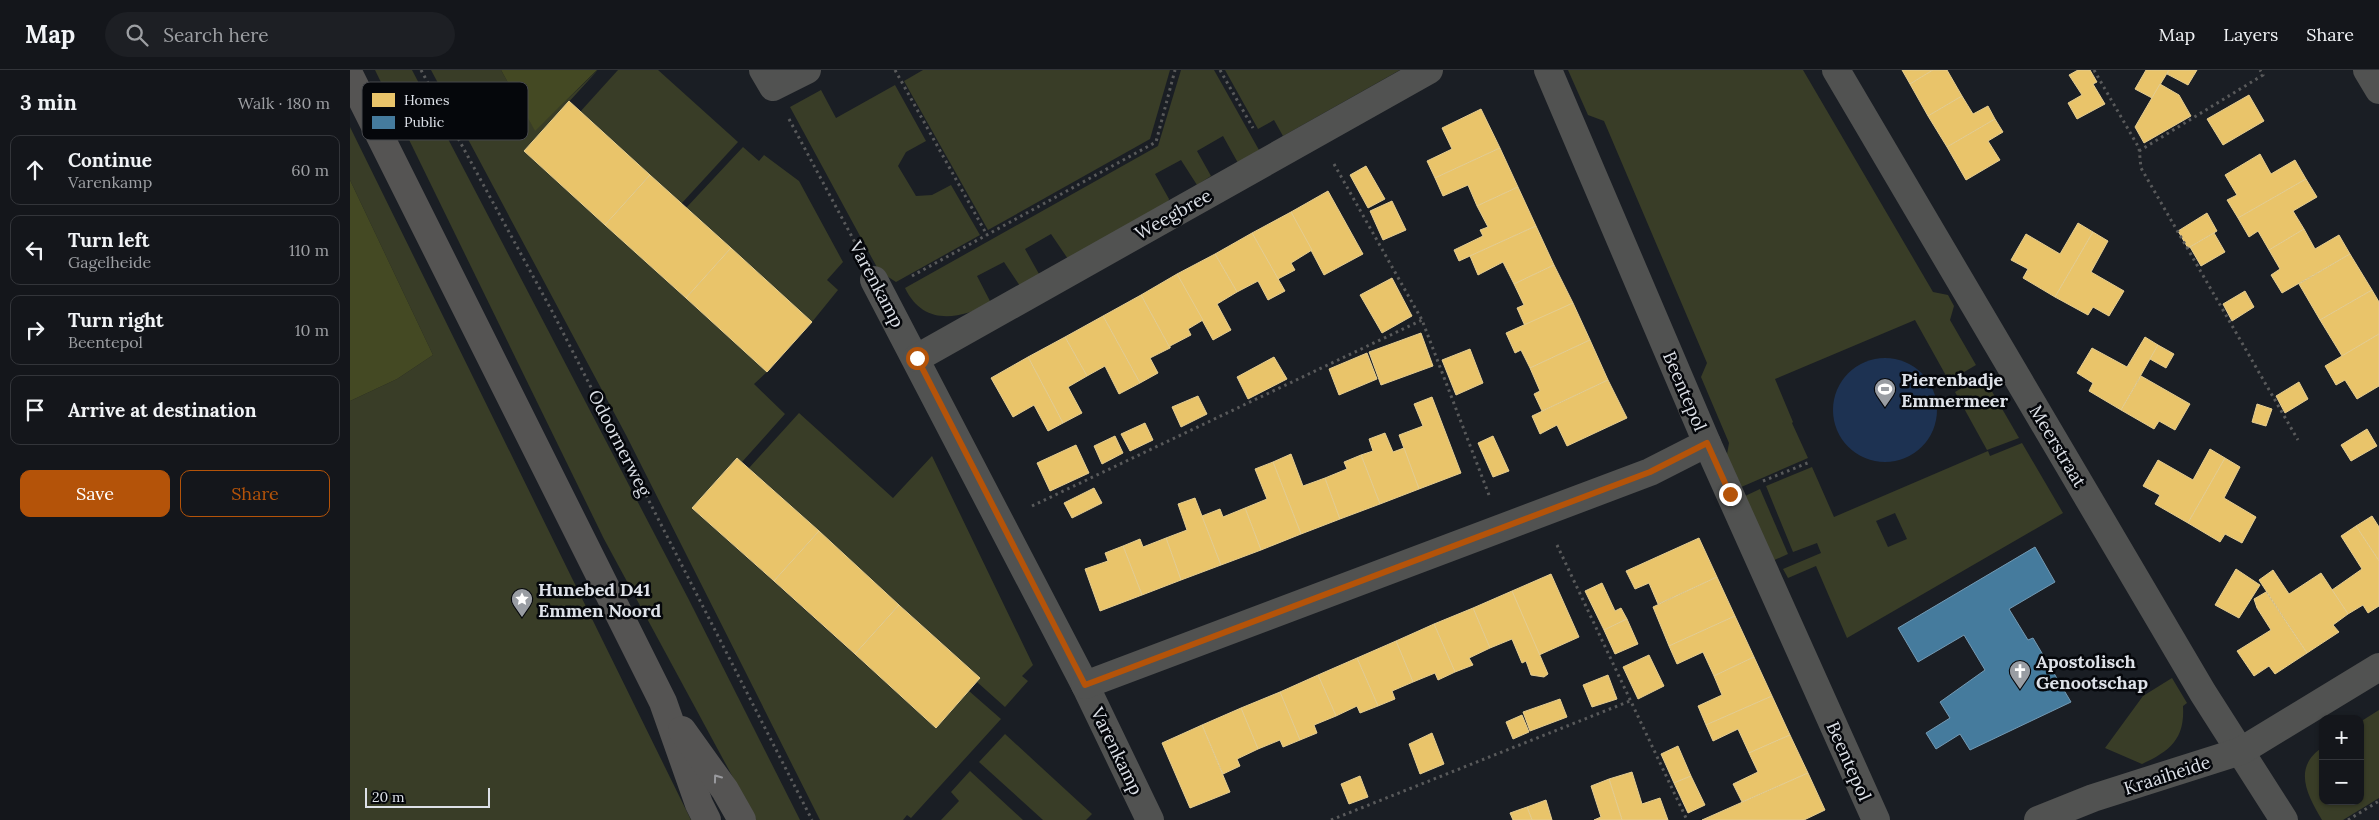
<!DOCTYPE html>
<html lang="en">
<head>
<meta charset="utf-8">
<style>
  :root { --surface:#14161b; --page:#1d1f24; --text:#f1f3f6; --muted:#9d9fa3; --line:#33353a; --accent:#b45309 }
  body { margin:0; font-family:Lora,serif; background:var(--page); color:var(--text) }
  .controls { position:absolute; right:15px; bottom:15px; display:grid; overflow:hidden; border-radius:10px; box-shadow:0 1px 4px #0004 }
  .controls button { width:45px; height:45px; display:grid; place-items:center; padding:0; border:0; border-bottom:1px solid var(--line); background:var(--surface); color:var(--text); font:25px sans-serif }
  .scale { position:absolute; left:15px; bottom:12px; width:125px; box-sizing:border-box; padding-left:5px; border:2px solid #dde1e8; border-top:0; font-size:14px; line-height:18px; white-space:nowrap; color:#dde1e8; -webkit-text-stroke:4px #05070b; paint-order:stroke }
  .stop { position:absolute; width:15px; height:15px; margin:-11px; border:4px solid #b45309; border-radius:50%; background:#fff }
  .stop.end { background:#b45309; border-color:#fff; box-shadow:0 1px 5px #0008 }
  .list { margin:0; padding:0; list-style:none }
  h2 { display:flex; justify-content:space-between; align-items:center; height:65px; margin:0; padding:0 20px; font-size:21px }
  h2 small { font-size:16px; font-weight:400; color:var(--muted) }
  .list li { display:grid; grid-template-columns:32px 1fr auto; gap:15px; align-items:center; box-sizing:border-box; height:70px; margin:0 10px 10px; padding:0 10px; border:1px solid var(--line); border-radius:10px }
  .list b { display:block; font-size:19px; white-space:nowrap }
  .list p { margin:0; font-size:16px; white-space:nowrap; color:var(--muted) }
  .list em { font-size:16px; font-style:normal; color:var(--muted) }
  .actions { display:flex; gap:10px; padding:15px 20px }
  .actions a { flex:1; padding:11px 0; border:1px solid var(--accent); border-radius:10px; text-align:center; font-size:18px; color:var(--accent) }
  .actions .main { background:var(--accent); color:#fff }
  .icon { flex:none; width:28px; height:28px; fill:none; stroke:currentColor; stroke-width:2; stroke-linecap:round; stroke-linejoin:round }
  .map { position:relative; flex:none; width:2029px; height:750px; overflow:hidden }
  header { display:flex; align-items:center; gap:30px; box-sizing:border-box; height:70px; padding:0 25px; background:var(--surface); border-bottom:1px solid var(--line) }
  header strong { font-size:24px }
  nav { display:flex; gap:28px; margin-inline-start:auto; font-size:18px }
  .search { width:350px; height:45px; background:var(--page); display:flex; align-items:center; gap:12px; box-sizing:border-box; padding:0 18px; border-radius:28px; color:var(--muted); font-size:19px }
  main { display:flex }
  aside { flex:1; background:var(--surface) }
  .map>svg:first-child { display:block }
  .green { fill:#393d27; fill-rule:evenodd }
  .forest { fill:#444923 }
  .water { fill:#1d3252 }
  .homes { fill:#e9c46a; stroke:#e5cd90 }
  .public { fill:#457b9d; stroke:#739ab4 }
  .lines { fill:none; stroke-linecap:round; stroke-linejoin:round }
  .path { stroke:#595a5b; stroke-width:3; stroke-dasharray:2.5 4; stroke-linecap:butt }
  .minor { stroke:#515251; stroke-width:28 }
  .secondary { stroke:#555453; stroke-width:28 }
  .oneway { stroke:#999a9e }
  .route { stroke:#b45309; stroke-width:6 }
  .labels { text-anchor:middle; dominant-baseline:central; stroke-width:5; stroke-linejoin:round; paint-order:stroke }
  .street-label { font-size:18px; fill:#dde1e8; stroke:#05070b }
  .poi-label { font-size:18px; font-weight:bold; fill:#dde1e8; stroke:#05070b; text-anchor:start }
  .key { fill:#05070b; stroke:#46484d; stroke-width:1 }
  .key-label { font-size:14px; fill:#dde1e8 }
</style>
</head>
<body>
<header>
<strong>Map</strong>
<div class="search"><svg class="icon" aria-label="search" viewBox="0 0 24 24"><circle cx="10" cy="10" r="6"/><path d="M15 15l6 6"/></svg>Search here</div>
<nav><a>Map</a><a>Layers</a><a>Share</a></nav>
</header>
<main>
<aside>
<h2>3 min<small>Walk · 180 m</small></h2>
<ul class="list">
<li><svg class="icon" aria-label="ahead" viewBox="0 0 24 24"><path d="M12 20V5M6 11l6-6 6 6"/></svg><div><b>Continue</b><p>Varenkamp</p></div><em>60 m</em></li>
<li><svg class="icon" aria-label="left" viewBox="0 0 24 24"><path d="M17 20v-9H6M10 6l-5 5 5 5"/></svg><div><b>Turn left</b><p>Gagelheide</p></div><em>110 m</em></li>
<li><svg class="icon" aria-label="right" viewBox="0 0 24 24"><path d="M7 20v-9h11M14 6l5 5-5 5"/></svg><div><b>Turn right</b><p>Beentepol</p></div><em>10 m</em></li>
<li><svg class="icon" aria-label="arrive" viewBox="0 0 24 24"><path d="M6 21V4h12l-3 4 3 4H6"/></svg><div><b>Arrive at destination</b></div></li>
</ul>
<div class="actions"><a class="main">Save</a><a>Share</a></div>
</aside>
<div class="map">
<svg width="2029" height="750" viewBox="0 0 2029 750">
  <rect width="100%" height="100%" fill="#1a1e24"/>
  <g class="green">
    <polygon points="25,0 62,0 339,530 450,750 406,750 254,469"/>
    <polygon points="81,0 151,0 185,60 248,0 174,81 417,302 404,314 435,344 392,392 387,388 342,438 585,657 619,621 651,649 561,748 557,745 553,750 470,750 276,365"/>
    <polygon points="268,0 308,0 388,72 331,134 230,42"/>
    <polygon points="573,0 820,0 800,69 638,160 554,11"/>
    <path d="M831 0H864L909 80 888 93 873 66 847 81 861 106 847 115 831 90 805 104 819 129 818 132 718 189 701 164 675 179 689 204 670 216 654 192 627 206 641 233C610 249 574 257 555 218L808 76Z"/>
    <polygon points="875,0 1050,0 933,66 924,50 908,59"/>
    <polygon points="1218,0 1453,0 1583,222 1598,225 1604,236 1600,250 1626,295 1599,311 1565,250 1425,309 1443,352 1442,353 1458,388 1389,418 1376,390 1379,373 1351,307 1357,293 1254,51 1238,45"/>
    <polygon points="545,15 576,71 556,82 548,96 566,126 582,125 601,115 630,165 546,212 529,201 440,37 471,20 486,48"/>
    <polygon points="0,57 341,750 0,750 0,331 47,309 83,285 0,110"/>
    <polygon points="393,77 409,91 414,85 449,111 493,192 477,210 488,220 462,252 336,138"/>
    <polygon points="1633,306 1669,368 1637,380 1605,322"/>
    <polygon points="449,343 543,428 582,386 683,595 672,606 678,611 655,637 627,612 630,608 399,398"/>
    <path d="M1672 373 1713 443 1497 568 1466 496 1438 508 1433 499 1471 483 1467 473 1443 482 1416 416 1462 397 1484 447 1638 381 1640 386ZM1545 443 1557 469 1538 477 1526 451Z"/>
    <polygon points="1410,419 1438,484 1422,491 1393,427"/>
    <path d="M1822 608 1837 633 1833 636C1835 669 1820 681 1792 694L1755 678 1793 626Z"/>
    <path d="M2029 640V728L1993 750H1972C1957 725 1942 697 1973 677V731H2010V652Z"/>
    <polygon points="655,664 742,744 736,750 693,750 629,692"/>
    <polygon points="620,701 673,750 591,750 609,731 601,722"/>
  </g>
  <g class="forest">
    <polygon points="151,0 247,0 185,61"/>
    <polygon points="0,110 83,285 47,309 0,331"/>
  </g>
  <circle class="water" cx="1535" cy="340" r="52"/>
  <g class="homes">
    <polygon points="1552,0 1583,0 1560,14"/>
    <polygon points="1583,0 1597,0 1612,26 1578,46 1560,14"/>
    <polygon points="1728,0 1740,0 1747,12 1743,14 1755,34 1727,49 1718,33 1732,25 1719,5"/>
    <polygon points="1796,0 1819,0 1802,28 1785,19"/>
    <polygon points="1819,0 1847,0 1838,15 1817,4"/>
    <polygon points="1810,14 1829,25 1841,46 1794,73 1785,57"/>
    <polygon points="1899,25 1914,51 1873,75 1857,49"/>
    <polygon points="1612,26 1623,44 1638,36 1645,49 1597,77 1578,46"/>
    <polygon points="219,31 300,105 255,155 174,81"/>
    <polygon points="1131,39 1150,78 1085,108 1077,91 1102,79 1092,58"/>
    <polygon points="1645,49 1653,62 1638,71 1650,90 1616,110 1597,77"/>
    <polygon points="1150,78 1168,117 1127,136 1118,115 1093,126 1085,108"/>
    <polygon points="1910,84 1921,104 1945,90 1956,109 1888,148 1877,130 1887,125 1875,105"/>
    <polygon points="1016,96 1035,129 1018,138 1000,105"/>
    <polygon points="300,105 381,178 336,228 255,155"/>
    <polygon points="1956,109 1967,127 1943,141 1954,159 1919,180 1908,161 1899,167 1888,148"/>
    <polygon points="1168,117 1186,156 1109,191 1104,180 1133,166 1130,160 1138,157 1127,136"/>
    <polygon points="978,121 1013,184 974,205 941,142"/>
    <polygon points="1042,131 1056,160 1033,170 1020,141"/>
    <polygon points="941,142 962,180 941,193 945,200 928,209 902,163"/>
    <polygon points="1857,143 1867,161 1838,178 1828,161"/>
    <polygon points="1728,153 1743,162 1705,227 1673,208 1678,199 1661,190 1676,164 1710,184"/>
    <polygon points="1186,156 1204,195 1164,214 1153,192 1128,205 1120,186"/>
    <polygon points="1954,159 1965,179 1989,165 2000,184 1932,223 1921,205 1930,199 1919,180"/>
    <polygon points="1743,162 1758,171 1741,202 1774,221 1759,246 1743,237 1738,245 1705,227"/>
    <polygon points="902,163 935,221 918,230 908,211 887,222 865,184"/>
    <polygon points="1864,163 1875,182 1851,196 1840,177"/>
    <polygon points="381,178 462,252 417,302 336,228"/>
    <polygon points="865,184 887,222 867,234 881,260 863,270 827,204"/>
    <polygon points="2000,184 2022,220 1970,250 1949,214"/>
    <polygon points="1204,195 1223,233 1175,256 1167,238 1174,235 1164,214"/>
    <polygon points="827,204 853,250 838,259 841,265 820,276 820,278 791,225"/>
    <polygon points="1042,208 1062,246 1032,263 1010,225"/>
    <polygon points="2022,220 2029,232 2029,264 1992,286 1970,250"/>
    <polygon points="1895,221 1904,237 1882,251 1873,234"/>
    <polygon points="791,225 820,278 800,288 808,303 790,313 753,246"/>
    <polygon points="1223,233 1240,270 1180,298 1171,280 1165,283 1156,263"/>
    <polygon points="753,246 790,313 769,324 755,296 737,306 715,267"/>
    <polygon points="1071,263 1083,296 1031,315 1019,282"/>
    <polygon points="2029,264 2029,316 2007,329 1995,310 1986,315 1975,296"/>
    <polygon points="715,267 737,306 718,317 732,343 713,353 678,287"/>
    <polygon points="1795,267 1808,275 1771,340 1739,321 1743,313 1727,303 1742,278 1777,297"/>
    <polygon points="1240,270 1258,310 1192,341 1184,324 1190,321 1180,298"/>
    <polygon points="1808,275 1824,284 1816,298 1800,289"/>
    <polygon points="1120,279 1133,313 1106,325 1092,290"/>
    <polygon points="1017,283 1027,309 989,325 979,299"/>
    <polygon points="678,287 713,353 698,361 684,335 663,347 641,308"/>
    <polygon points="924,287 937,309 898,329 887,307"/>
    <polygon points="1791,306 1840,334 1825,360 1809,351 1804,359 1771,340"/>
    <polygon points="1258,310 1277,348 1217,376 1207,355 1190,364 1182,346"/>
    <polygon points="1949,312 1958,329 1935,343 1926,326"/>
    <polygon points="848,326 857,344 831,357 822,337"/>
    <polygon points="1082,327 1111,403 1069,419 1049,365 1073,356 1064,334"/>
    <polygon points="1907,334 1922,339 1916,356 1902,352"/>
    <polygon points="795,353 803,370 780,381 771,364"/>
    <polygon points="2017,359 2027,376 2001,391 1991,375"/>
    <polygon points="1035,363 1043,382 1054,378 1069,419 1030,434 1011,385 1023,381 1019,369"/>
    <polygon points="765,366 773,383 752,394 744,376"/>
    <polygon points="1143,366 1159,401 1143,407 1128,373"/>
    <polygon points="726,375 739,403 700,421 687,393"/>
    <polygon points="1860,379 1875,388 1838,453 1805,434 1810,425 1793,416 1808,390 1843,410"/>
    <polygon points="941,384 953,416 975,408 990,449 951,464 923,392"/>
    <polygon points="1011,385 1030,434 990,449 975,408 997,399 994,392"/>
    <polygon points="387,388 469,461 424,511 342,438"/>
    <polygon points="1875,388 1890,397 1874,428 1906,447 1892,473 1875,464 1870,472 1838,453"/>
    <polygon points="923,392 951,464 911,480 895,438 917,429 905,399"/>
    <polygon points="744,418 752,433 722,448 714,433"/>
    <polygon points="845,428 871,495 831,510 816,468 837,460 828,434"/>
    <polygon points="895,438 911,480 871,495 852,446 870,439 873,447"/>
    <polygon points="2022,446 2029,457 2029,491 2006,456"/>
    <polygon points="2006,456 2029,491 2029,536 2018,543 2013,535 1998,544 1982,520 2012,499 1991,466"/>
    <polygon points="469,461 549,535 505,584 424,511"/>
    <polygon points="816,468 831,510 792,525 773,476 790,469 793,477"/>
    <polygon points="1349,468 1367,507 1308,534 1299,513 1285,519 1276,501"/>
    <polygon points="773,476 792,525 750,541 735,499 758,491 755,483"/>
    <polygon points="1886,499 1910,515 1889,548 1865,535"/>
    <polygon points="1923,500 1939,524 1971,503 1998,544 1983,555 1989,562 1957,583 1909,510"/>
    <polygon points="1201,504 1229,567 1189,585 1162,521"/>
    <polygon points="1367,507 1385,546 1319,576 1303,537"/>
    <polygon points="1252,513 1265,541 1271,538 1277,549 1254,560 1235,521"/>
    <polygon points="1162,521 1198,604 1194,607 1181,605 1176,591 1172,593 1162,569 1140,578 1123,538"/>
    <polygon points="1916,522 1957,583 1925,604 1919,596 1904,606 1887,581 1921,560 1907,538 1904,529"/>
    <polygon points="549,535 630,608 586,658 505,584"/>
    <polygon points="1123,538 1140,578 1119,588 1123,595 1105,602 1084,554"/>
    <polygon points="1385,546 1404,587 1364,606 1353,582 1327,594 1319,576"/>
    <polygon points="1277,549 1288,574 1265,584 1254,560"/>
    <polygon points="1084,554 1105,602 1088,610 1085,603 1063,612 1046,571"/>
    <polygon points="1046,571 1063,612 1042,621 1045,629 1028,636 1007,588"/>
    <polygon points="1299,585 1314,616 1288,629 1273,597"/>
    <polygon points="1404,587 1422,626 1356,655 1348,636 1372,625 1364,606"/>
    <polygon points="1007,588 1028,636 1010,643 1007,636 986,646 968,605"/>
    <polygon points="968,605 986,646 964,655 967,663 950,670 930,622"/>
    <polygon points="1258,605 1267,629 1242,637 1233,615"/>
    <polygon points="930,622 950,670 933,677 930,670 908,679 891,638"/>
    <polygon points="1422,626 1440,665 1399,683 1388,659 1363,671 1356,655"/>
    <polygon points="1210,629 1217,647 1180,661 1173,642"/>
    <polygon points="891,638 908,679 887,689 890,696 873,704 852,655"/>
    <polygon points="1172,645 1179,662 1163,669 1156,652"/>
    <polygon points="852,655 880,722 840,738 812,673"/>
    <polygon points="1082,663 1094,694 1070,704 1059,674"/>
    <polygon points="1440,665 1458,703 1392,732 1383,714 1408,702 1399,683"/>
    <polygon points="1328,676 1341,706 1324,713 1311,684"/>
    <polygon points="1282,702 1292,734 1310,728 1318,750 1272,750 1259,709"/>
    <polygon points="1458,703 1475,740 1454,750 1352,750"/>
    <polygon points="1010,706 1018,727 999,734 991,714"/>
    <polygon points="1341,706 1355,735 1338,743 1324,713"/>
    <polygon points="1259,709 1272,750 1244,750 1251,747 1241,716"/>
    <polygon points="1196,730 1202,750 1182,750 1177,737"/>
    <polygon points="1177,737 1182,750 1163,750 1160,743"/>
  </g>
  <polygon class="public" points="1685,477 1705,512 1659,539 1678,570 1683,568 1721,632 1620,680 1610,664 1586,679 1576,663 1600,648 1590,632 1635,600 1614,565 1568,592 1548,558"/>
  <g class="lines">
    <g class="path">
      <polyline points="71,0 203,243 462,750"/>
      <polyline points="545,0 637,165"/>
      <polyline points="870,0 903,58"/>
      <polyline points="1744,0 1789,78 1791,98 1948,370"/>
      <polyline points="439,49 508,178"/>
      <polyline points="1789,81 1913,5 1910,0"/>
      <polyline points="984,94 1072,250 1139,425"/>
      <polyline points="562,206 806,72 825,0"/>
      <polyline points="1413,411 1460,392"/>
      <polyline points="682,436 1072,250"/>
      <polyline points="1207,475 1337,750"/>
      <polyline points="981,750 1280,631"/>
      <polyline points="1998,750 2029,731"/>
    </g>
    <g class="minor">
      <polyline points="413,0 423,17 457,0"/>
      <polyline points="1198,0 1357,373 1526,750"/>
      <polyline points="1486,0 1853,623 1934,750"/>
      <polyline points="2017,0 2029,20"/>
      <polyline points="524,210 735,615 800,750"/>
      <polyline points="567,288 1079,0"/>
      <polyline points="735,615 1300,402 1357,373"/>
      <polyline points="1688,750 1743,728 1891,681 2029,597"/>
    </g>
    <g class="secondary">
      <polyline points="0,6 313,632 349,734 357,750"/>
      <polyline points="332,660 375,720 392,750"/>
    </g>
  </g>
  <defs><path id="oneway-chevron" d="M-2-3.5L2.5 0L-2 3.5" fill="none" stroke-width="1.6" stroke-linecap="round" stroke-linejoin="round" transform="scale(1.25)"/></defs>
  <use class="oneway" href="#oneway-chevron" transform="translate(367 708) rotate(-126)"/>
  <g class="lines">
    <polyline class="route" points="567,288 735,615 1300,402 1357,373 1380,424"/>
  </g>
  <defs>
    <g id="stadium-pin" transform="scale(1.125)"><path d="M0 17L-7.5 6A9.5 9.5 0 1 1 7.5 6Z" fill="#999da3" stroke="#05070b"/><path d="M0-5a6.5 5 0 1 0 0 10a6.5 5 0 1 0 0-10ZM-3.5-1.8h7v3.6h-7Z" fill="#fff"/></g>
    <g id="sight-pin" transform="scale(1.125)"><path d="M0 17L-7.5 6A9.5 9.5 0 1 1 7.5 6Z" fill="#999da3" stroke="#05070b"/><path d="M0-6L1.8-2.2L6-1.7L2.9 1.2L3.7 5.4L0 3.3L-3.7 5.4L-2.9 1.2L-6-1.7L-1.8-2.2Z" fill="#fff"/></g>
    <g id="church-pin" transform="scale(1.125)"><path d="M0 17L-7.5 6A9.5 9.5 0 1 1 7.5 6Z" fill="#999da3" stroke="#05070b"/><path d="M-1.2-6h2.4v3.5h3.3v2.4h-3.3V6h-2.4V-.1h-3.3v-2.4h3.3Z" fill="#fff"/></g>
  </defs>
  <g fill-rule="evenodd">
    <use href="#stadium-pin" x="1535" y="319"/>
    <use href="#sight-pin" x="172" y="529"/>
    <use href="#church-pin" x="1670" y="601"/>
  </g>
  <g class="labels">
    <g class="street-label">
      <text transform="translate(823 144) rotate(-29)">Weegbree</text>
      <text transform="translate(527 214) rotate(62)">Varenkamp</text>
      <text transform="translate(1335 321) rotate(67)">Beentepol</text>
      <text transform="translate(270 373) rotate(63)">Odoornerweg</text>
      <text transform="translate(1708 376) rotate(59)">Meerstraat</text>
      <text transform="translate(767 681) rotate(64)">Varenkamp</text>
      <text transform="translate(1499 691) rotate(66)">Beentepol</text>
      <text transform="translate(1817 705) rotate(-18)">Kraaiheide</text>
    </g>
    <g class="poi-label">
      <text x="1551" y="309">Pierenbadje<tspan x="1551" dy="21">Emmermeer</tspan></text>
      <text x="188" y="519">Hunebed D41<tspan x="188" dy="21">Emmen Noord</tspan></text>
      <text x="1686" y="591">Apostolisch<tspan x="1686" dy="21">Genootschap</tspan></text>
    </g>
  </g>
  <rect x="12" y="12" width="166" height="58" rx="8" class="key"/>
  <rect x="22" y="23" width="23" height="14" fill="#e9c46a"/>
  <rect x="22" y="46" width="23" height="13" fill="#457b9d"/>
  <g class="key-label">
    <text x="54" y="35">Homes</text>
    <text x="54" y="57">Public</text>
  </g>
</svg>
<div class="controls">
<button>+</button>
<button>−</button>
</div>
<div class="scale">20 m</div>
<div class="stop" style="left:567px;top:288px"></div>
<div class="stop end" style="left:1380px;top:424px"></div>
</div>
</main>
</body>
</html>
